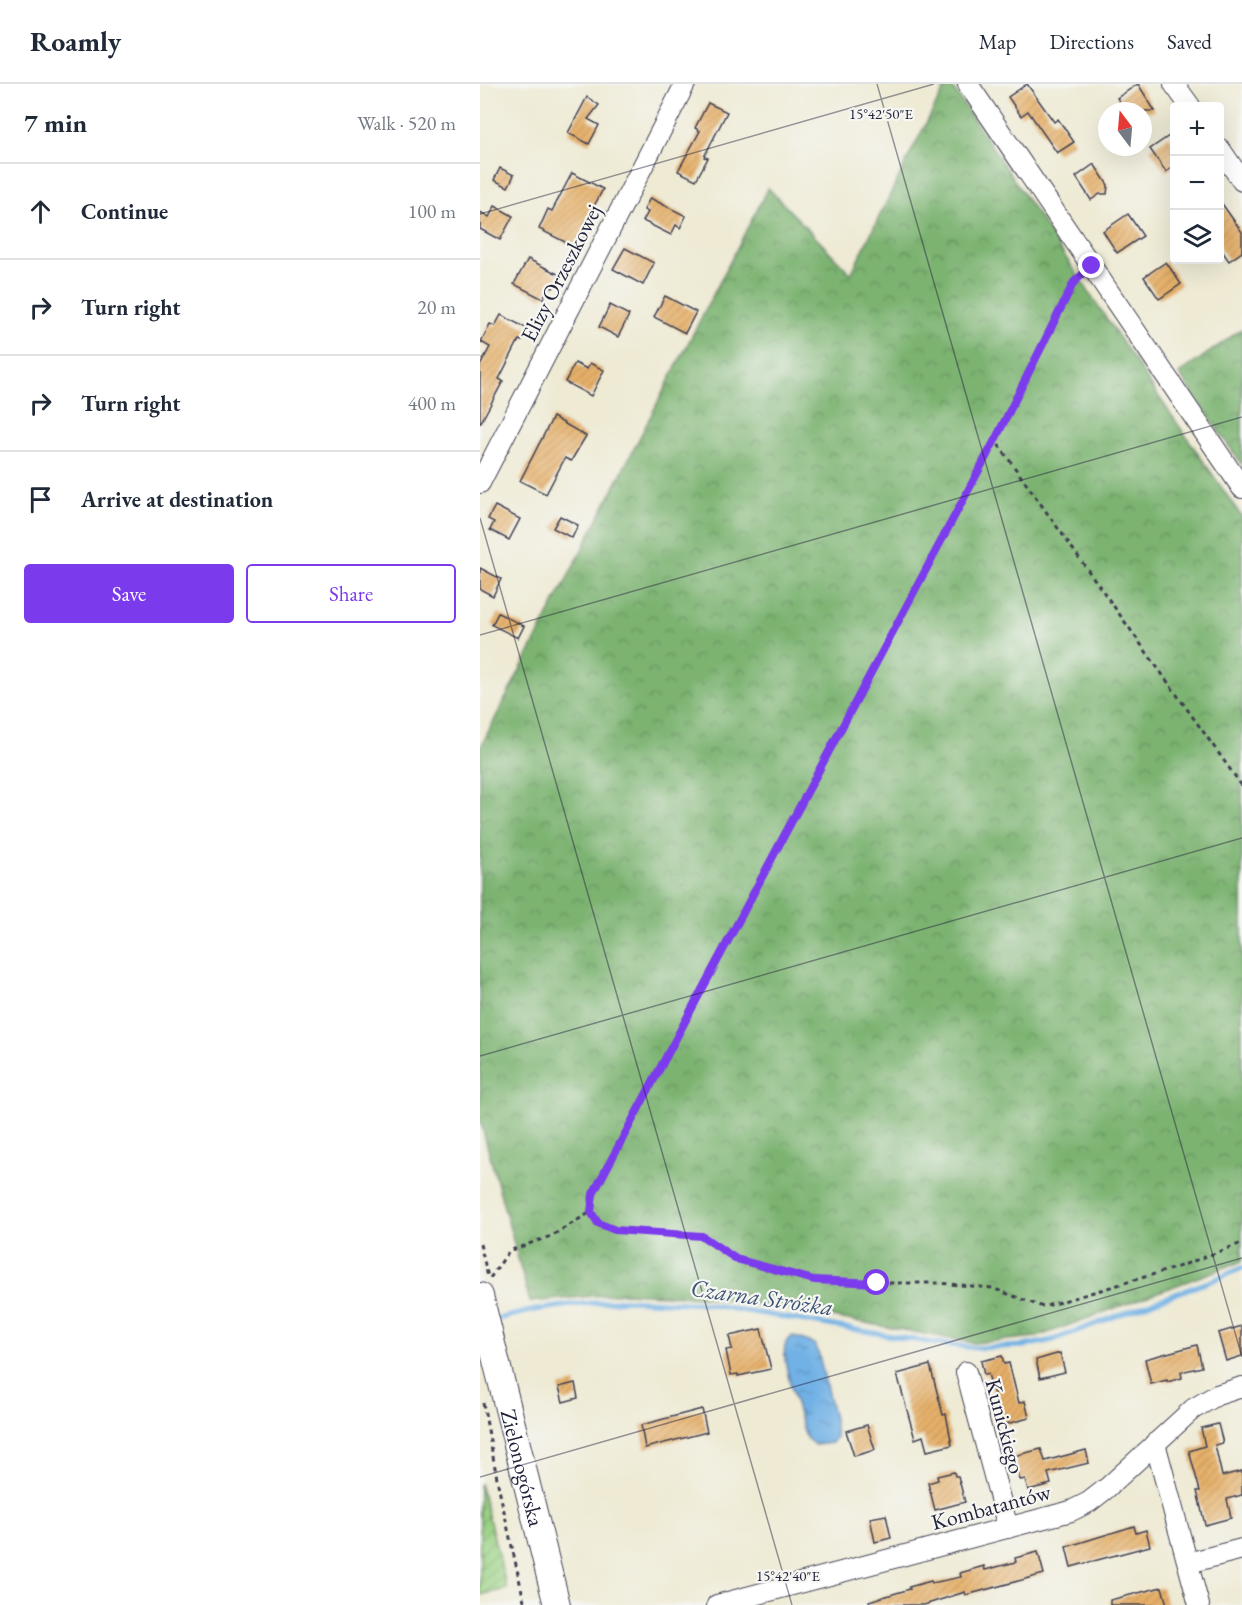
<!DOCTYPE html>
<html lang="en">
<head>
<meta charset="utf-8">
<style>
  :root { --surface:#fff; --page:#f2f2f3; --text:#1f2937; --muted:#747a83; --line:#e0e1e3; --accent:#7c3aed }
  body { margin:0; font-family:"EB Garamond",serif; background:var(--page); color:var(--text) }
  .controls { position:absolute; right:18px; top:18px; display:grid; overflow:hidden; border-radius:6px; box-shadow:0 6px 24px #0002 }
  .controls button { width:54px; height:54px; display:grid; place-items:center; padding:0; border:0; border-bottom:2px solid var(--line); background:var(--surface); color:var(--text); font:30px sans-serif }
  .compass { position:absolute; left:618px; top:18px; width:54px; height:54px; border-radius:50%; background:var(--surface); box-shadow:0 6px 24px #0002; rotate:344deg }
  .stop { position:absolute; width:18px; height:18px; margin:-14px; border:4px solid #7c3aed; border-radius:50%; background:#fff }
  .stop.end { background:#7c3aed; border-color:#fff; box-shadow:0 2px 6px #0008 }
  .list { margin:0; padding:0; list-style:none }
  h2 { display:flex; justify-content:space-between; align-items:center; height:78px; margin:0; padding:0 24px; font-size:26px }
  h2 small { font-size:20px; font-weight:400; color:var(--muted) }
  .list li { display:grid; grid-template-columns:39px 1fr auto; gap:18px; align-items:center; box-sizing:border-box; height:96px; padding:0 24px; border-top:2px solid var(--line) }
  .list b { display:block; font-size:22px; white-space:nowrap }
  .list em { font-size:20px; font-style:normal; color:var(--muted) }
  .actions { display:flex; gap:12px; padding:18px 24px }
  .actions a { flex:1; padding:14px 0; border:2px solid var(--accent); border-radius:6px; text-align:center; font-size:21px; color:var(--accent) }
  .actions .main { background:var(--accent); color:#fff }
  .icon { flex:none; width:33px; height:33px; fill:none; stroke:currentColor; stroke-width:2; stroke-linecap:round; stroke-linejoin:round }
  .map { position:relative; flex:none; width:762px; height:1521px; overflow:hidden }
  header { display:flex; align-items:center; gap:36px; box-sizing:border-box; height:84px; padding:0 30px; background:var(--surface); border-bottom:2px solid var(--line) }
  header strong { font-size:28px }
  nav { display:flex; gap:33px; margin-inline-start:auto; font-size:21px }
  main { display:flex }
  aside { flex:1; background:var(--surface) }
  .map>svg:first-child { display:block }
  .forest { fill:url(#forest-crowns); stroke:#4e6a56; stroke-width:1.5 }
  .garden { fill:url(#garden-furrows); stroke:#5e7a5f; stroke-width:1.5 }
  .water { fill:url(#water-ripples); stroke:#4a6a90; stroke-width:1.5 }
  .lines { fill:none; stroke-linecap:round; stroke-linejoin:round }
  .stream { stroke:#71b1e5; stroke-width:5 }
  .building { fill:url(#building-hatch) }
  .minor-casing { stroke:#414052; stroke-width:22 }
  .tertiary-casing { stroke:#414052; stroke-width:28 }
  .path { stroke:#414052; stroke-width:3; stroke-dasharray:4.5 4.5; stroke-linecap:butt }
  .minor { stroke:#fff; stroke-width:20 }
  .tertiary { stroke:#fff; stroke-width:26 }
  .route { stroke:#7c3aed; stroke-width:8 }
  .ticks { fill:none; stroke:#22223b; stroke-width:1.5; stroke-opacity:0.45 }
  .labels { text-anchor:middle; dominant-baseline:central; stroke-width:4.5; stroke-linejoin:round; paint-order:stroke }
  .street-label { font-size:22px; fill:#22223b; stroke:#f6f6f2 }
  .water-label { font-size:24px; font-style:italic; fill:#3e5476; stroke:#f6f6f2 }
  .ticks-label { font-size:15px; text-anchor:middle; fill:#22223b; stroke:#f6f6f2; stroke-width:4.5; stroke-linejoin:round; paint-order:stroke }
</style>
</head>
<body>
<header>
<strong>Roamly</strong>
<nav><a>Map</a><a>Directions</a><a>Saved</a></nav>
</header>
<main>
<aside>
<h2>7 min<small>Walk · 520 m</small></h2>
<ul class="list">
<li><svg class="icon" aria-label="ahead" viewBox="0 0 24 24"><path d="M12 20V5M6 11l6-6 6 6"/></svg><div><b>Continue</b></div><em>100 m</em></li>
<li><svg class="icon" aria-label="right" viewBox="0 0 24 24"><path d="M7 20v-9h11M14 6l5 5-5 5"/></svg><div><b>Turn right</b></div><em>20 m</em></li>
<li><svg class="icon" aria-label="right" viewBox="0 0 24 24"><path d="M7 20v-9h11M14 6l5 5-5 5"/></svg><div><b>Turn right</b></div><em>400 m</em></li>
<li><svg class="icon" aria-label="arrive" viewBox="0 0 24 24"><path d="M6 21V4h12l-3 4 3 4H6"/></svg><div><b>Arrive at destination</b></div></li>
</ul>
<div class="actions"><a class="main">Save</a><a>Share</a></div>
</aside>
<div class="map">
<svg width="762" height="1521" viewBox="0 0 762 1521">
  <defs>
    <pattern id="forest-crowns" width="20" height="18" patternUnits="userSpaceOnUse" patternTransform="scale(1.5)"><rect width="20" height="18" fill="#7bb371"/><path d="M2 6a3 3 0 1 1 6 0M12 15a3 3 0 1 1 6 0" fill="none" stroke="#64915e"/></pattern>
    <pattern id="garden-furrows" width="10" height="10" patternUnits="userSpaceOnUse" patternTransform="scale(1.5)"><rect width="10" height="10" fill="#9ad183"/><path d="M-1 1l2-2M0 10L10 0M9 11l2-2" fill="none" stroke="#84b372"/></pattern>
    <pattern id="water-ripples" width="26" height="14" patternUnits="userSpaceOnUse" patternTransform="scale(1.5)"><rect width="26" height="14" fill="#71b1e5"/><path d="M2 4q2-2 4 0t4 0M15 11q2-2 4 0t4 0" fill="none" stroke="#5c90bb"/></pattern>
    <pattern id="building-hatch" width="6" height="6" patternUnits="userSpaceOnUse" patternTransform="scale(1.5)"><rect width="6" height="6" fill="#e6b069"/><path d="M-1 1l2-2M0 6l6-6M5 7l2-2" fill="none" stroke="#c5975c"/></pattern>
  </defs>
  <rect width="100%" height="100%" fill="#f6f6f2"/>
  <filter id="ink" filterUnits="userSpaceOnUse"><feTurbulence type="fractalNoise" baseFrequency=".0167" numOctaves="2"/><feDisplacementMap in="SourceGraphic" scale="12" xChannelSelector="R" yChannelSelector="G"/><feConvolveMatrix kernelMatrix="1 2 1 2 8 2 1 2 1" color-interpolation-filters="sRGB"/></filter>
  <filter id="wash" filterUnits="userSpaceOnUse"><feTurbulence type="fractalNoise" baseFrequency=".008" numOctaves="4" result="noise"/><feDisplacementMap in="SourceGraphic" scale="24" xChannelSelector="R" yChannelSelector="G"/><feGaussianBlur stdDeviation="1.35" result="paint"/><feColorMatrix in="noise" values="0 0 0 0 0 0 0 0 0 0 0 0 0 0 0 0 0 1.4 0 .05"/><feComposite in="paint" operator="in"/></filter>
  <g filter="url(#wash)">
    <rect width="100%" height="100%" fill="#eeead4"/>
    <g class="forest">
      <polygon points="467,0 470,0 679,313 762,433 762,1177 557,1253 494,1259 303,1224 224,1213 145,1209 50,1218 0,1036 0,664 288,104 371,190 432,66"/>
      <polygon points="762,245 762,381 699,290"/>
    </g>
    <polygon class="garden" points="0,1399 27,1505 0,1511"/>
    <path class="water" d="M313 1252 334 1260 338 1267 354 1335 356 1353 352 1359 335 1361 326 1354C321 1336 301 1277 305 1262 306 1257 309 1254 313 1252Z"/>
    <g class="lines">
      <polyline class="stream" points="13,1236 55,1226 90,1221 146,1216 226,1220 453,1259 496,1264 544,1262 573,1256 692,1211 731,1197 762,1184"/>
    </g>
    <g id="blocks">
      <g class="building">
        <polygon points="547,0 574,38 578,35 594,58 577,69 548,27 541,32 528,13"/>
        <polygon points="658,0 675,27 646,27 637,14"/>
        <polygon points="107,13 119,21 108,35 119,41 109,60 88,49"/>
        <polygon points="228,19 247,28 224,73 228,74 216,96 198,87 220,47 215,44"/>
        <polygon points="689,52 694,60 694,82 686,88 670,65"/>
        <polygon points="614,80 628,101 627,110 620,110 611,116 596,93"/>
        <polygon points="20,84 34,91 28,103 14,96"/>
        <polygon points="92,89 123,105 103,143 108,146 99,165 59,145 68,125 72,127"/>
        <polygon points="170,114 206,132 200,144 196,141 191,151 163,137 168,128 164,126"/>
        <polygon points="740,117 762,148 762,168 749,177 740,164"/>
        <polygon points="15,122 33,132 20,156 0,145 0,128 9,133"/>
        <polygon points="648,130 663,152 637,169 623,147"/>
        <polygon points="145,164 174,179 163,201 133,185"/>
        <polygon points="48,175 80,191 73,204 69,202 63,215 34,200"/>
        <polygon points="686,178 701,200 679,215 664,193"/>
        <polygon points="185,212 216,228 205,249 174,233"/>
        <polygon points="130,221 149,231 138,253 119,243"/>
        <polygon points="21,231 48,245 42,257 39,256 19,295 23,297 0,340 0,282 10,263 1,258 10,240 15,242"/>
        <polygon points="95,279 107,285 110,279 124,286 111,312 85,298"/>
        <polygon points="73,333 106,352 91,377 85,374 66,410 40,397"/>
        <polygon points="15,422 40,435 29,456 10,446 14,438 8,435"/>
        <polygon points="80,432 98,441 92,454 73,444"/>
        <polygon points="0,484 21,495 13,512 0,505"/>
        <polygon points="18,529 44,542 38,554 12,541"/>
        <polygon points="762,1242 762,1272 746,1277 738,1249"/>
        <polygon points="281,1245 291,1285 258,1292 258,1290 251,1291 246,1266 252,1265 249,1252"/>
        <polygon points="717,1261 722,1283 701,1288 702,1294 687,1298 687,1296 671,1300 665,1275"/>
        <polygon points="580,1269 585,1288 560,1294 556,1276"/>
        <polygon points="522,1272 524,1280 529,1279 539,1319 545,1317 549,1334 523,1341 508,1290 504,1291 501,1277"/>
        <polygon points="450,1281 463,1331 466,1330 472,1361 447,1367 443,1352 435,1355 417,1290"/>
        <polygon points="95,1299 98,1314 83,1318 79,1303"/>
        <polygon points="222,1325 227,1348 165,1364 161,1341"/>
        <polygon points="738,1340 743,1359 735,1361 742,1392 762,1387 762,1411 747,1415 751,1434 725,1441 717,1407 720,1407 709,1367 725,1362 721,1344"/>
        <polygon points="387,1341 395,1366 374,1372 366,1347"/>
        <polygon points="561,1365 565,1377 606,1366 609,1379 568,1389 571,1400 548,1406 545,1395 540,1396 534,1372"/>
        <polygon points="474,1388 475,1392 478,1392 485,1418 455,1426 448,1399 458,1396 457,1392"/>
        <polygon points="406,1431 411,1454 395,1458 390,1434"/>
        <polygon points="654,1442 656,1449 666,1446 670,1462 591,1483 586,1463"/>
        <polygon points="558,1468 564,1490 486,1511 485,1508 444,1521 390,1521 389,1517 430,1505 429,1503 451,1497 452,1499 481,1493 480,1489 504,1482 505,1486 536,1478 535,1474"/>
        <polygon points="682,1503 687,1521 630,1521 630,1516"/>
      </g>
    </g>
  </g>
  <g filter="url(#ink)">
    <use href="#blocks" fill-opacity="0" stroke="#414052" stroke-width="1.5"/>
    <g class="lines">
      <g class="minor-casing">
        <g id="minor">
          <polyline points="488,0 762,404"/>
          <polyline points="694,0 710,22"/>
          <polyline points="740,65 762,97"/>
          <polyline points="0,399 205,0"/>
          <polyline points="486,1288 528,1444"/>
          <polyline points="675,1359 719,1521"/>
          <polyline points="708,1479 762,1465"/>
          <polyline points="237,1521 591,1427 609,1418 627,1404 713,1325 737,1311 762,1303"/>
        </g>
      </g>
      <g class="tertiary-casing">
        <g id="tertiary">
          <path id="s1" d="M0 1212 77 1521"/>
        </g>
      </g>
      <g class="path">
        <polyline points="599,194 594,198 515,356 762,702"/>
        <polyline points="515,356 113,1110 111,1128 118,1139 135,1146 222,1152 256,1175 334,1196 397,1199 458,1199 512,1204 563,1223 695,1184 762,1159"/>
        <polyline points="0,1160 8,1193"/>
        <polyline points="10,1194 29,1167 71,1152 111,1128"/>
        <polyline points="3,1319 19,1405 45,1521"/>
      </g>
      <use href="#minor" class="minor"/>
      <use href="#tertiary" class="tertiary"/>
    </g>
  </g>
  <g class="lines" filter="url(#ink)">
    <polyline class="route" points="397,1199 334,1196 256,1175 222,1152 135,1146 118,1139 111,1128 113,1110 515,356 594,198 612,182"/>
  </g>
  <path class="ticks" d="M397 0 762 1273M0 130 454 0M0 434 312 1521M0 551 762 333M0 972 762 754M0 1393 762 1174"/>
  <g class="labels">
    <g class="street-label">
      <text transform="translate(81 189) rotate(-63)">Elizy Orzeszkowej</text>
      <text transform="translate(525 1342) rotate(75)">Kunickiego</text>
      <text stroke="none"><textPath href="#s1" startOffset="177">Zielonogórska</textPath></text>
      <text transform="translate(511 1423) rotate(-15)">Kombatantów</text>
    </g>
    <g class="water-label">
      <text transform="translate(282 1213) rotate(8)">Czarna Stróżka</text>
    </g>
  </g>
  <g class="ticks-label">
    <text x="401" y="35">15°42'50"E</text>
    <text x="308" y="1497">15°42'40"E</text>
  </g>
</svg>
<div class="controls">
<button>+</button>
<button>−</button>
<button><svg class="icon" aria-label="layers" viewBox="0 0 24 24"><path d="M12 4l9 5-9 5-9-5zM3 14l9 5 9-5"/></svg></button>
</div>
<svg class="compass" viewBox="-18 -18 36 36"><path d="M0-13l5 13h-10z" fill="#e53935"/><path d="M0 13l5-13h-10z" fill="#747a83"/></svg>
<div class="stop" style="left:397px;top:1199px"></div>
<div class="stop end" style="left:612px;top:182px"></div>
</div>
</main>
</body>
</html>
